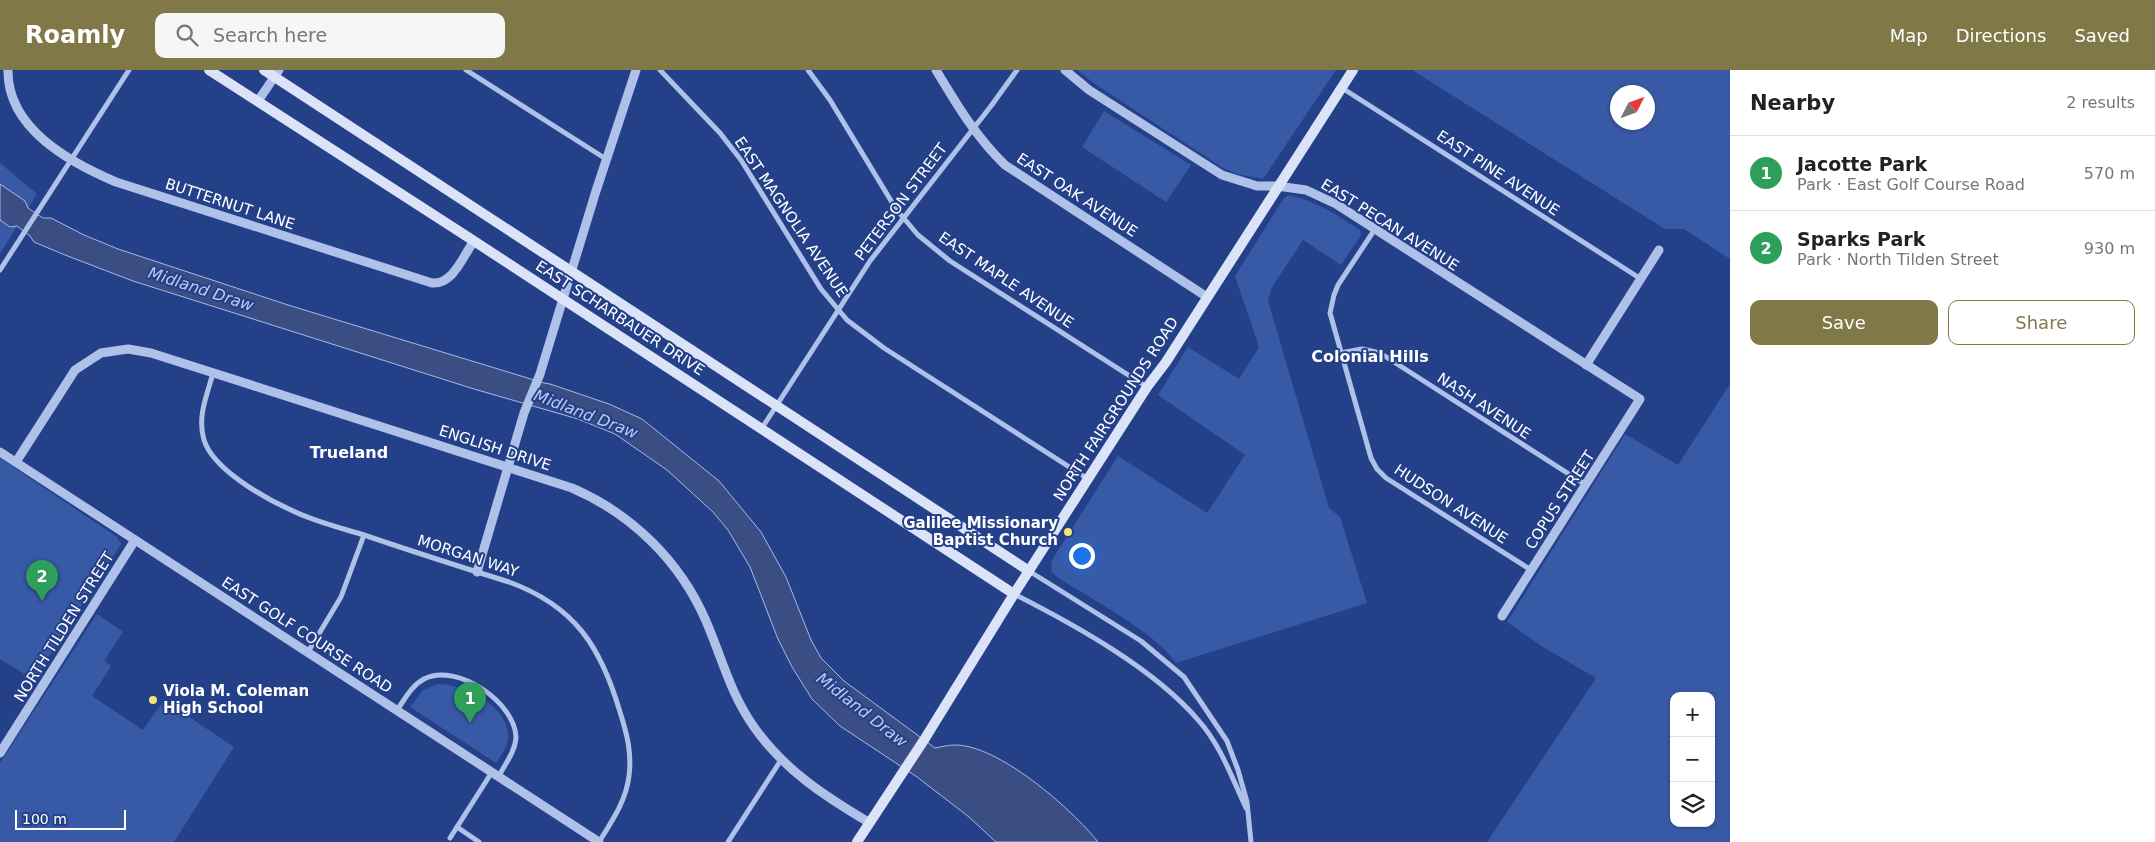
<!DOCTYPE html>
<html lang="en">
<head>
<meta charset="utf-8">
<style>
  :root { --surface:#fff; --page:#f6f6f6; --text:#222; --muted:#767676; --line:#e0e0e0; --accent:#807947 }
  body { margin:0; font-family:"DejaVu Sans",sans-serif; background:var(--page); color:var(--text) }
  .controls { position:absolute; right:15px; bottom:15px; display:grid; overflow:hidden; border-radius:10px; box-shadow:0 1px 4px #0004 }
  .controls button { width:45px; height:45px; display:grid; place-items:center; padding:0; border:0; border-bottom:1px solid var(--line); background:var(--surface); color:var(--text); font:25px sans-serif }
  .compass { position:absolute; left:1610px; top:15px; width:45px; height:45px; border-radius:50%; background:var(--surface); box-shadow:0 1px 4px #0004; rotate:48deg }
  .scale { position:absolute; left:15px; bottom:12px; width:111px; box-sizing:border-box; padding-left:5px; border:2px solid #fff; border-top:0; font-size:14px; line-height:18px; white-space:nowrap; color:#fff; -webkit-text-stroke:4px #244089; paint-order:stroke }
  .you { position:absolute; left:1081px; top:485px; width:18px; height:18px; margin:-12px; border:4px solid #fff; border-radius:50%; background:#1a73e8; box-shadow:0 0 0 8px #1a73e833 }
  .badge { display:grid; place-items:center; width:32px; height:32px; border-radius:50%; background:var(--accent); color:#fff; font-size:16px; font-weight:700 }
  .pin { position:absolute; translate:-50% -41px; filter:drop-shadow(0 1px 2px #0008) }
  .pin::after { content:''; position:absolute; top:26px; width:18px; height:15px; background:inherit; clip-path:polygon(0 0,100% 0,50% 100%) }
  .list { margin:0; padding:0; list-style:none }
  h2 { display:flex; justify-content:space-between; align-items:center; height:65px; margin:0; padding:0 20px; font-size:21px }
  h2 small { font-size:16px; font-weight:400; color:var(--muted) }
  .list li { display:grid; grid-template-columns:32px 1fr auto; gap:15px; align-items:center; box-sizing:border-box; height:75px; padding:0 20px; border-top:1px solid var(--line) }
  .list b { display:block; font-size:19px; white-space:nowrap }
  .list p { margin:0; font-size:16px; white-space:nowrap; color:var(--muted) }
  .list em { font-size:16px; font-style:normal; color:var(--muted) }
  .actions { display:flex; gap:10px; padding:15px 20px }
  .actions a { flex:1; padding:11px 0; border:1px solid var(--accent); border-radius:10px; text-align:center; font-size:18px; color:var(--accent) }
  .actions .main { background:var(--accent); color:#fff }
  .icon { flex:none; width:28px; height:28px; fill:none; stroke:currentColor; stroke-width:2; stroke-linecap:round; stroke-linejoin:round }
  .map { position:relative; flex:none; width:1730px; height:772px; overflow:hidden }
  header { display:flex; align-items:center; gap:30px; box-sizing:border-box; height:70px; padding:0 25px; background:var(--accent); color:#fff }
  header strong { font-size:24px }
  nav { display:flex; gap:28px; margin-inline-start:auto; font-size:18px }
  .search { width:350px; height:45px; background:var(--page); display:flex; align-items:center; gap:12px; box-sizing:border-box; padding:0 18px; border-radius:10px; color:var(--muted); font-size:19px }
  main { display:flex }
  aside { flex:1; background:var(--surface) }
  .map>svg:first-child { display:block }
  .green { fill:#3859a5; fill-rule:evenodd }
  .water { fill:#3a4e84; stroke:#a5baea }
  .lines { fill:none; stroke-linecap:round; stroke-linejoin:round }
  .minor { stroke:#b0c1e9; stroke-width:5 }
  .tertiary { stroke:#b0c1e9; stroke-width:9 }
  .secondary { stroke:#dbe3f8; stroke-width:10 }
  .poi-dot { fill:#f4e374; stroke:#244089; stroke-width:2 }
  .labels { text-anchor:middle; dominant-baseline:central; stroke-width:4; stroke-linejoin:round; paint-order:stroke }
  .street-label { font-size:15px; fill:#fff; stroke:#244089 }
  .poi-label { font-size:15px; font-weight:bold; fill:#fff; stroke:#244089; text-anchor:end }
  .water-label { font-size:16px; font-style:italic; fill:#bcccf1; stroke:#244089 }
  .neighbourhood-label { font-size:16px; font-weight:bold; fill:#fff; stroke:#244089 }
</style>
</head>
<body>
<header>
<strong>Roamly</strong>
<div class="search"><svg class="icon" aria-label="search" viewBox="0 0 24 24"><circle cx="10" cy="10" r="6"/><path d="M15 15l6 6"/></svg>Search here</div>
<nav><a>Map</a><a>Directions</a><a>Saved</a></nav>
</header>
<main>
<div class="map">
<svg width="1730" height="772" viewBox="0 0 1730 772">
  <rect width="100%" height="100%" fill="#244089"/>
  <g class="green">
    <polygon points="1077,0 1336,0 1263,109 1237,104 1223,98 1095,14"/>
    <path d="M1412 0H1730V189L1684 159H1665ZM1618 22H1648V52H1618Z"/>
    <polygon points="1104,41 1191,95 1166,132 1082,77"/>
    <polygon points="0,93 37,124 0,184"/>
    <path d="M1289 125C1319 133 1334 143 1360 160L1361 165 1341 195 1303 170 1272 217 1268 231 1329 438 1340 447 1367 533 1176 593C1155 562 1091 529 1057 507L1051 501 1052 490 1118 386 1207 443 1245 385 1158 325 1188 277 1239 309 1259 277 1235 206 1284 128Z"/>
    <path d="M1730 314V772H1487L1596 608 1543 577 1507 552 1625 364 1678 395ZM1674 626H1711V753H1674Z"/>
    <polygon points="0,388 117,467 121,474 34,610 0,589"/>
    <polygon points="97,544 123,562 104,591 111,596 92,626 143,660 164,630 234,677 174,772 0,772 0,693"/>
    <path d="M438 614C465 614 510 637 508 668 507 678 501 685 496 693L410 637 423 620Z"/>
  </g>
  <path class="water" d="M0 114 25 131 28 138 43 148H51L84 165 118 179 288 235 544 313 550 314 609 334 642 349 719 411 761 462 786 507 811 570 821 588 844 611 935 678C941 677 948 675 954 675 998 674 1072 739 1098 772H996L969 747 917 707 840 656 812 629 792 597 778 569 750 497 728 460 713 442 667 400 615 364 578 349 474 319 133 211 65 185 34 172 30 166 17 156 10 157 0 150Z"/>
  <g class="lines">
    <g class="minor">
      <polyline points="466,0 606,89"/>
      <polyline points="660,0 720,63 741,90 821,219 847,250 884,278 1088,409"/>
      <polyline points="808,0 830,30 896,139 918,165 950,191 1147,317"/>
      <polyline points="1342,18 1641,209"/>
      <polyline points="1375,159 1338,215 1334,225 1330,243 1371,388 1377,399 1386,408 1531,500"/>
      <polyline points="0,200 129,0"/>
      <polyline points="1340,283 1362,279 1380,283 1586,415"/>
      <path d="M213 303C207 325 197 347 204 370 213 399 264 428 291 440 315 452 342 458 367 466 414 482 461 497 509 512 575 536 601 577 620 642 627 664 632 683 629 706 626 731 612 751 599 772"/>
      <polyline points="762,358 870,191 991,36 1017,0"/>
      <polyline points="1029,501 1141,571 1184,607 1227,671 1238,700 1247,732 1251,772"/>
      <path d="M1014 524C1075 555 1155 599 1199 651 1221 676 1232 708 1246 738"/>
      <polyline points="308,582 341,527 364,465"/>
      <path d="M397 640C405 629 412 615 424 609 457 592 516 633 516 668 515 682 505 694 499 706"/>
      <polyline points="457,757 479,772"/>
      <polyline points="450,768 492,702"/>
      <polyline points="728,772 781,690"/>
    </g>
    <g class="tertiary">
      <path d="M8 0C7 58 69 92 116 112L432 213C453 215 463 186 474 171"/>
      <path d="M936 0C957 35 976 67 1005 95L1207 227"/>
      <polyline points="1065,0 1089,20 1222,105 1257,116 1277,116 1306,120 1336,134 1640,329 1502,546"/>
      <polyline points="258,31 279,0"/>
      <polyline points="1586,295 1659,180"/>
      <polyline points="0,382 599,772"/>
      <path d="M16 392 75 300 101 283 128 279 151 283 242 312 572 418C632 444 680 491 706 551 722 588 730 623 754 657 784 700 826 727 870 753"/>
      <polyline points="477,502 524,343 540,304 596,121 636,0"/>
      <polyline points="0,683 135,470"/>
    </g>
    <g class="secondary">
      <polyline points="209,0 474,171 1014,524"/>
      <polyline points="264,0 1029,501"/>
      <polyline points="857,772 924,670 1014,524 1147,317 1166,292 1353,0"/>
    </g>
  </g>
  <g class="poi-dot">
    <circle cx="1068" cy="462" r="5"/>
    <circle cx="153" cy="630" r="5"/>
  </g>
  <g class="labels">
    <g class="street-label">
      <text transform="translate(1498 103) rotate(33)">EAST PINE AVENUE</text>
      <text transform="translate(1077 125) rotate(33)">EAST OAK AVENUE</text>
      <text transform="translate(901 132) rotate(-53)">PETERSON STREET</text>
      <text transform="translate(230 134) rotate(18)">BUTTERNUT LANE</text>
      <text transform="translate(791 147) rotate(56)">EAST MAGNOLIA AVENUE</text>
      <text transform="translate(1390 155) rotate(32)">EAST PECAN AVENUE</text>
      <text transform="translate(1006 210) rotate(34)">EAST MAPLE AVENUE</text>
      <text transform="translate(620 248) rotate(33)">EAST SCHARBAUER DRIVE</text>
      <text transform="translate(1484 336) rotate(33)">NASH AVENUE</text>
      <text transform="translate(1116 339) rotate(-57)">NORTH FAIRGROUNDS ROAD</text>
      <text transform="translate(495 378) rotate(18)">ENGLISH DRIVE</text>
      <text transform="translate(1560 430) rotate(-57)">COPUS STREET</text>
      <text transform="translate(1451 434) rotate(33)">HUDSON AVENUE</text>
      <text transform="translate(468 486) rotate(18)">MORGAN WAY</text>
      <text transform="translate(64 557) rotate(-58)">NORTH TILDEN STREET</text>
      <text transform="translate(307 565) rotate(33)">EAST GOLF COURSE ROAD</text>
    </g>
    <g class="poi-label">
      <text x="1058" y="453">Galilee Missionary<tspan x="1058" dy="17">Baptist Church</tspan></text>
      <text x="163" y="621" text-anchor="start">Viola M. Coleman<tspan x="163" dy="17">High School</tspan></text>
    </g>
    <g class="water-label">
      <text transform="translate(201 219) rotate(18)">Midland Draw</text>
      <text transform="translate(586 344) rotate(21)">Midland Draw</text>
      <text transform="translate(862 640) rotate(38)">Midland Draw</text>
    </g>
    <g class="neighbourhood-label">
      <text x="1370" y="286">Colonial Hills</text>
      <text x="349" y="382">Trueland</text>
    </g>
  </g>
</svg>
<div class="controls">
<button>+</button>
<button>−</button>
<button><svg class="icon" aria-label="layers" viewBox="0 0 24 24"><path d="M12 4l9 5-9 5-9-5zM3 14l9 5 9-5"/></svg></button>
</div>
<svg class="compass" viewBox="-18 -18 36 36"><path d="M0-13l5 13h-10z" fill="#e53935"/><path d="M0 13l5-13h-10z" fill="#767676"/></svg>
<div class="scale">100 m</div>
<div class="you"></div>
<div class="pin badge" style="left:470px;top:653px;background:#2e9e5b">1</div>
<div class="pin badge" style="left:42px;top:531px;background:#2e9e5b">2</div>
</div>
<aside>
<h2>Nearby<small>2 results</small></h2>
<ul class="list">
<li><span class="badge" style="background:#2e9e5b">1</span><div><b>Jacotte Park</b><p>Park · East Golf Course Road</p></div><em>570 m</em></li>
<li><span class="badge" style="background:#2e9e5b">2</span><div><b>Sparks Park</b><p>Park · North Tilden Street</p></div><em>930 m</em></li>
</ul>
<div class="actions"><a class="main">Save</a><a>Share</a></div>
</aside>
</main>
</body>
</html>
